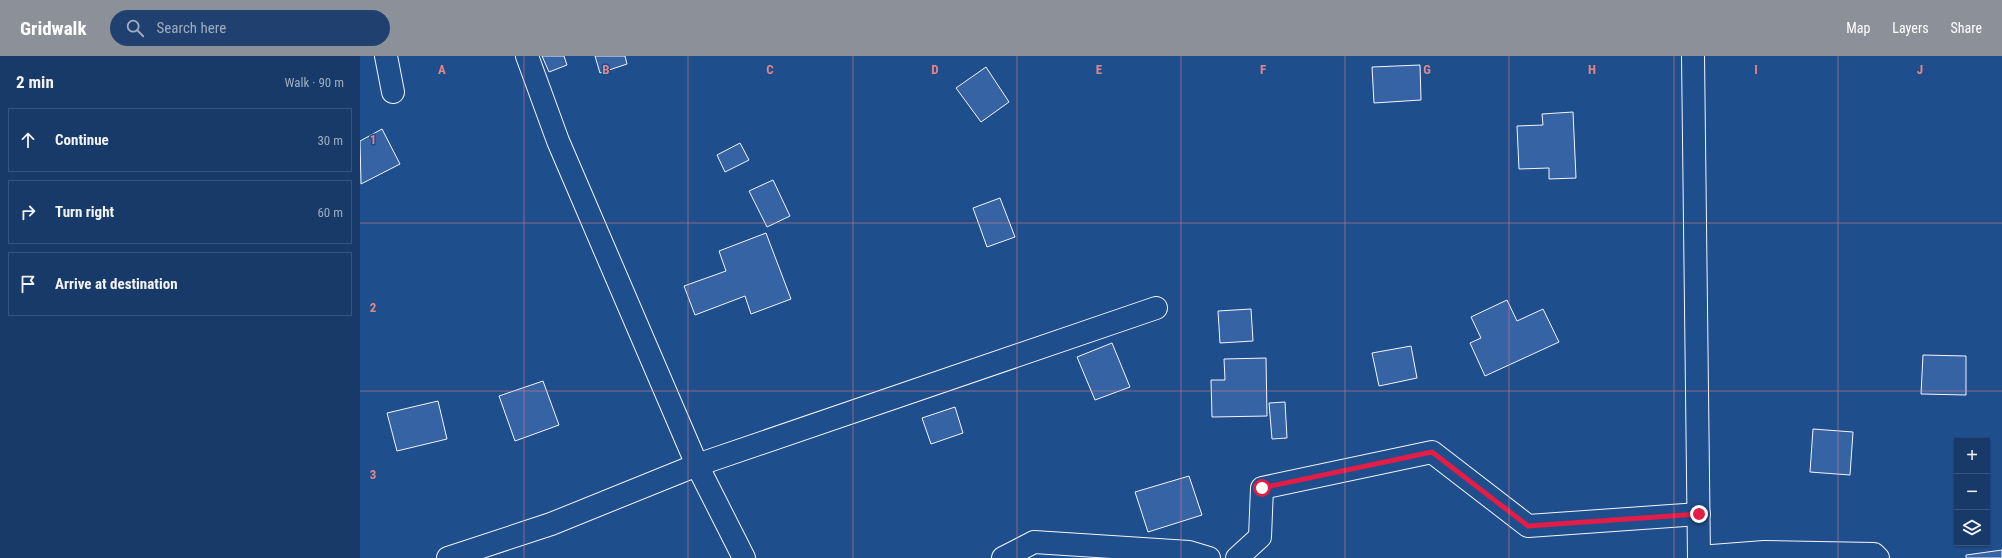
<!DOCTYPE html>
<html lang="en">
<head>
<meta charset="utf-8">
<style>
  :root { --surface:#173a69; --page:#20416f; --text:#f1f3f6; --muted:#9eadc0; --line:#36547d; --accent:#8c9099 }
  body { margin:0; font-family:"Roboto Condensed",sans-serif; background:var(--page); color:var(--text) }
  .controls { position:absolute; right:12px; bottom:12px; display:grid; overflow:hidden; border-radius:0px; box-shadow:0 1px 3px #0004 }
  .controls button { width:36px; height:36px; display:grid; place-items:center; padding:0; border:0; border-bottom:1px solid var(--line); background:var(--surface); color:var(--text); font:20px sans-serif }
  .stop { position:absolute; width:12px; height:12px; margin:-9px; border:3px solid #e11d48; border-radius:50%; background:#fff }
  .stop.end { background:#e11d48; border-color:#fff; box-shadow:0 1px 4px #0008 }
  .list { margin:0; padding:0; list-style:none }
  h2 { display:flex; justify-content:space-between; align-items:center; height:52px; margin:0; padding:0 16px; font-size:17px }
  h2 small { font-size:13px; font-weight:400; color:var(--muted) }
  .list li { display:grid; grid-template-columns:26px 1fr auto; gap:12px; align-items:center; box-sizing:border-box; height:64px; margin:0 8px 8px; padding:0 8px; border:1px solid var(--line); border-radius:0px }
  .list b { display:block; font-size:15px; white-space:nowrap }
  .list em { font-size:13px; font-style:normal; color:var(--muted) }
  .icon { flex:none; width:22px; height:22px; fill:none; stroke:currentColor; stroke-width:2; stroke-linecap:round; stroke-linejoin:round }
  .map { position:relative; flex:none; width:1642px; height:502px; overflow:hidden }
  header { display:flex; align-items:center; gap:24px; box-sizing:border-box; height:56px; padding:0 20px; background:var(--accent); color:#fff }
  header strong { font-size:19px }
  nav { display:flex; gap:22px; margin-inline-start:auto; font-size:14px }
  .search { width:280px; height:36px; background:var(--page); display:flex; align-items:center; gap:10px; box-sizing:border-box; padding:0 14px; border-radius:22px; color:var(--muted); font-size:15px }
  main { display:flex }
  aside { flex:1; background:var(--surface) }
  .map>svg:first-child { display:block }
  .building { fill:#3563a3; stroke:#f2f6ff }
  .lines { fill:none; stroke-linecap:round; stroke-linejoin:round }
  .street-casing { stroke:#f2f6ff; stroke-width:24 }
  .street { stroke:#1f4e8c; stroke-width:22 }
  .route { stroke:#e11d48; stroke-width:5 }
  .grid { fill:none; stroke:#e38589; stroke-width:1; stroke-opacity:0.55 }
  .grid-label { font-size:13px; text-anchor:middle; font-weight:bold; fill:#e38589; stroke:#1f4e8c; stroke-width:3; stroke-linejoin:round; paint-order:stroke }
</style>
</head>
<body>
<header>
<strong>Gridwalk</strong>
<div class="search"><svg class="icon" aria-label="search" viewBox="0 0 24 24"><circle cx="10" cy="10" r="6"/><path d="M15 15l6 6"/></svg>Search here</div>
<nav><a>Map</a><a>Layers</a><a>Share</a></nav>
</header>
<main>
<aside>
<h2>2 min<small>Walk · 90 m</small></h2>
<ul class="list">
<li><svg class="icon" aria-label="ahead" viewBox="0 0 24 24"><path d="M12 20V5M6 11l6-6 6 6"/></svg><div><b>Continue</b></div><em>30 m</em></li>
<li><svg class="icon" aria-label="right" viewBox="0 0 24 24"><path d="M7 20v-9h11M14 6l5 5-5 5"/></svg><div><b>Turn right</b></div><em>60 m</em></li>
<li><svg class="icon" aria-label="arrive" viewBox="0 0 24 24"><path d="M6 21V4h12l-3 4 3 4H6"/></svg><div><b>Arrive at destination</b></div></li>
</ul>
</aside>
<div class="map">
<svg width="1642" height="502" viewBox="0 0 1642 502">
  <rect width="100%" height="100%" fill="#1f4e8c"/>
  <g class="building">
    <polygon points="182,0 204,0 207,9 189,16"/>
    <polygon points="235,0 265,0 267,8 240,17"/>
    <polygon points="1060,9 1061,44 1014,47 1012,11"/>
    <polygon points="626,11 649,46 621,66 596,32"/>
    <polygon points="1213,56 1216,122 1189,123 1189,112 1159,113 1157,70 1183,69 1182,58"/>
    <polygon points="22,73 40,108 1,128 0,85"/>
    <polygon points="380,87 389,104 365,116 357,99"/>
    <polygon points="413,124 430,160 407,171 389,135"/>
    <polygon points="640,142 655,181 627,191 613,152"/>
    <polygon points="406,177 431,243 391,258 385,240 335,259 324,230 366,215 359,195"/>
    <polygon points="1147,244 1157,265 1183,253 1199,286 1125,320 1110,287 1121,282 1111,261"/>
    <polygon points="891,253 893,285 860,287 858,255"/>
    <polygon points="752,287 770,331 735,344 717,301"/>
    <polygon points="1051,290 1057,322 1019,330 1012,297"/>
    <polygon points="1563,299 1606,300 1606,339 1561,338"/>
    <polygon points="906,302 907,360 852,361 851,324 865,324 864,303"/>
    <polygon points="183,325 199,369 155,385 139,340"/>
    <polygon points="78,345 87,383 37,395 27,357"/>
    <polygon points="925,346 927,382 912,383 909,347"/>
    <polygon points="595,351 603,377 571,388 562,362"/>
    <polygon points="1453,373 1493,376 1490,419 1450,416"/>
    <polygon points="829,420 842,459 788,476 775,436"/>
    <polygon points="1642,494 1642,502 1606,502 1606,499"/>
  </g>
  <g class="lines">
    <g class="street-casing">
      <g id="street">
        <polyline points="26,0 33,36"/>
        <polyline points="167,0 198,85 337,409 384,502"/>
        <polyline points="1333,0 1339,502"/>
        <polyline points="1339,501 1404,496 1514,498 1518,502"/>
        <polyline points="88,502 191,468 337,409 796,252"/>
        <polyline points="643,502 674,486 829,496 849,502"/>
        <polyline points="877,502 900,481 902,432 1072,396 1168,470 1339,458"/>
      </g>
    </g>
    <use href="#street" class="street"/>
  </g>
  <g class="lines">
    <polyline class="route" points="902,432 1072,396 1168,470 1339,458"/>
  </g>
  <path class="grid" d="M164 0V502M328 0V502M493 0V502M657 0V502M821 0V502M985 0V502M1149 0V502M1314 0V502M1478 0V502M0 167H1642M0 335H1642"/>
  <g class="grid-label">
    <text x="82" y="18">A</text>
    <text x="246" y="18">B</text>
    <text x="410" y="18">C</text>
    <text x="575" y="18">D</text>
    <text x="739" y="18">E</text>
    <text x="903" y="18">F</text>
    <text x="1067" y="18">G</text>
    <text x="1232" y="18">H</text>
    <text x="1396" y="18">I</text>
    <text x="1560" y="18">J</text>
    <text x="13" y="88">1</text>
    <text x="13" y="256">2</text>
    <text x="13" y="423">3</text>
  </g>
</svg>
<div class="controls">
<button>+</button>
<button>−</button>
<button><svg class="icon" aria-label="layers" viewBox="0 0 24 24"><path d="M12 4l9 5-9 5-9-5zM3 14l9 5 9-5"/></svg></button>
</div>
<div class="stop" style="left:902px;top:432px"></div>
<div class="stop end" style="left:1339px;top:458px"></div>
</div>
</main>
</body>
</html>
